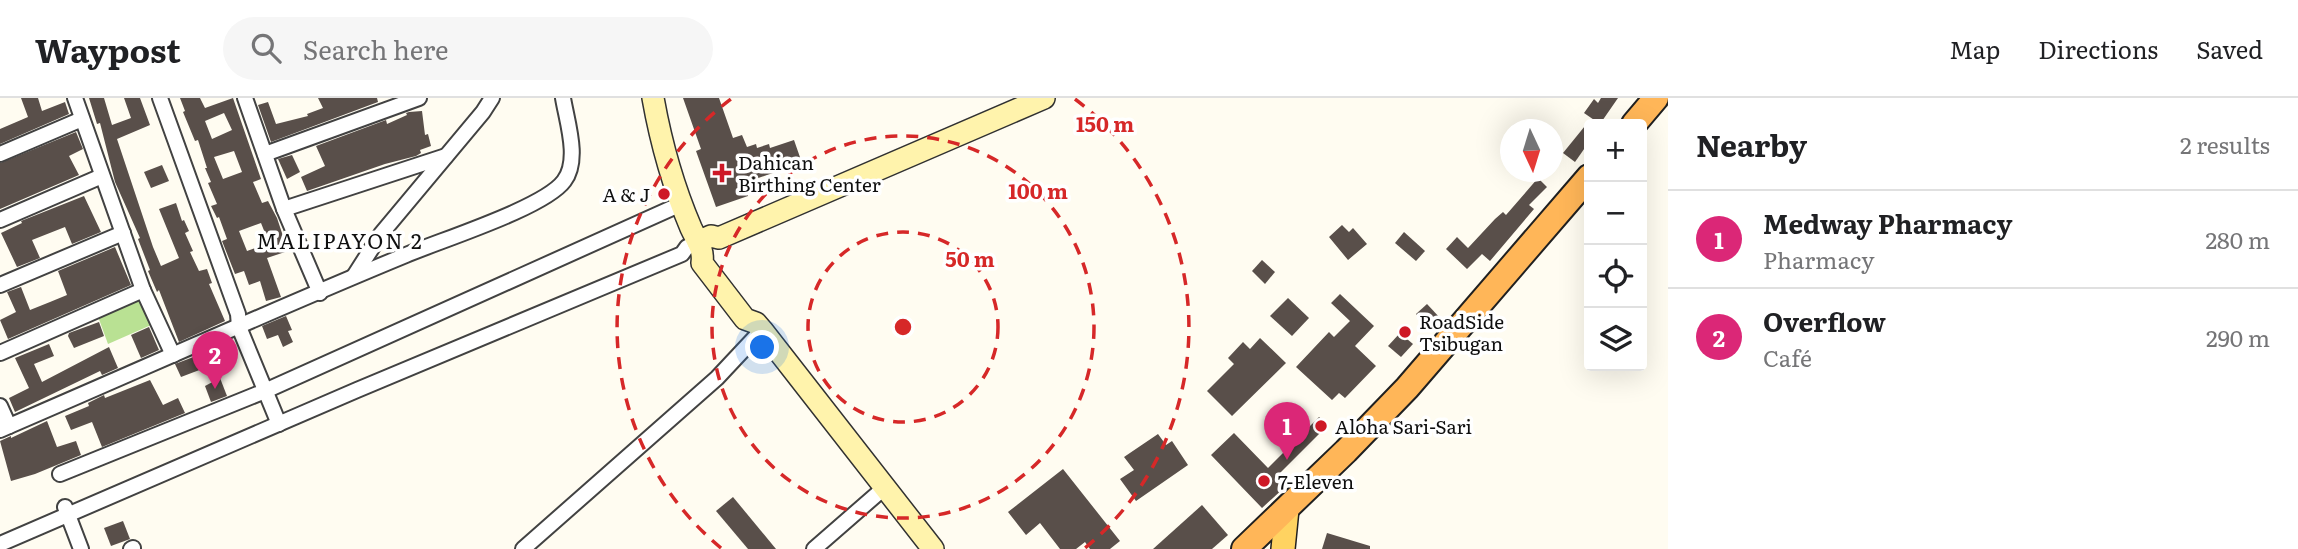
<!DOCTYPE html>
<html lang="en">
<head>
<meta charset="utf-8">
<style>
  :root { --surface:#fff; --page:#f6f6f6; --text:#202124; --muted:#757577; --line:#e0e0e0; --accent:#db2777 }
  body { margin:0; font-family:Literata,serif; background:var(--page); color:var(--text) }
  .controls { position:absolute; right:21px; top:21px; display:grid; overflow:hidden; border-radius:7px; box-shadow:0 7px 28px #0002 }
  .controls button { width:63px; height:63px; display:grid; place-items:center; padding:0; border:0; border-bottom:2px solid var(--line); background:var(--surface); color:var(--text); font:35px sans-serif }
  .compass { position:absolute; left:1500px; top:21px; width:63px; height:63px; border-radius:50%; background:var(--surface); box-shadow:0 7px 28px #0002; rotate:176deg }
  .you { position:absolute; left:763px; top:250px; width:24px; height:24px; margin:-18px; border:5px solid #fff; border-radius:50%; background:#1a73e8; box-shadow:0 0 0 10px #1a73e833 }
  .badge { display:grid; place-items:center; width:46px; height:46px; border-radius:50%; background:var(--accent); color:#fff; font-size:23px; font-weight:700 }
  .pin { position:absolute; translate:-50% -58px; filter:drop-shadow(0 2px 4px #0008) }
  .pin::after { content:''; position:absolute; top:37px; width:24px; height:21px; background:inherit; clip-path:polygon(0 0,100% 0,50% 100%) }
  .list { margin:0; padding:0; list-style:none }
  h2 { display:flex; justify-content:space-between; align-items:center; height:91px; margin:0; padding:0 28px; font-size:30px }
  h2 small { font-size:23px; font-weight:400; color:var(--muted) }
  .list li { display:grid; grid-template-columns:46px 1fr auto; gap:21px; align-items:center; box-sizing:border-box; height:98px; padding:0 28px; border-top:2px solid var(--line) }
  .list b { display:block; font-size:26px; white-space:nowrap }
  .list p { margin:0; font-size:23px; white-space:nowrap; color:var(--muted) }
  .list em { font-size:23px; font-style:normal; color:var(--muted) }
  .icon { flex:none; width:38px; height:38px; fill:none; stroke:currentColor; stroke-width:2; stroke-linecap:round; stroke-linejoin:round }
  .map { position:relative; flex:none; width:1668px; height:451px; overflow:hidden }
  header { display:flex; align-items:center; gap:42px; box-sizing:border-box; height:98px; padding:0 35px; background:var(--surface); border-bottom:2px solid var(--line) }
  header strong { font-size:33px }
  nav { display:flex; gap:38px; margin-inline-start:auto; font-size:24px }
  .search { width:490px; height:63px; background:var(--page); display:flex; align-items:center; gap:18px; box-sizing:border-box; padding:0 24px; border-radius:38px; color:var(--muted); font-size:26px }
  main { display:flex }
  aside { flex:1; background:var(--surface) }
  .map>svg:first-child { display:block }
  .forest { fill:#b9e193 }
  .building { fill:#594f4a; fill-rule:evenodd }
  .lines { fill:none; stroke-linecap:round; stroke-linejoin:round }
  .minor-casing { stroke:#424242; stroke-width:18 }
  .secondary-casing { stroke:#313131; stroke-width:24 }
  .primary-casing { stroke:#202020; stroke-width:26 }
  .trunk-casing { stroke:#202020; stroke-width:28 }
  .minor { stroke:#fff; stroke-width:14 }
  .secondary { stroke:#fff3ac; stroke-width:21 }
  .primary { stroke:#ffd361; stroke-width:23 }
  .trunk { stroke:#ffb658; stroke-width:24 }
  .ring { fill:none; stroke:#d62828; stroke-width:3.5; stroke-dasharray:12 9 }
  .poi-dot { fill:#ce1826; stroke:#fff; stroke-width:2.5 }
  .labels { text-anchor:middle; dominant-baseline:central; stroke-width:7; stroke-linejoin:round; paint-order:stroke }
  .poi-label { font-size:19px; fill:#0f0f0f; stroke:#fff; text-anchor:start }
  .neighbourhood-label { font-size:21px; letter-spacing:2px; fill:#0f0f0f; stroke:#fff }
  .centre { fill:#d62828; stroke:#fff; stroke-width:3.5 }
  .ring-label { font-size:21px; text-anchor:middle; font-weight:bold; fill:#d62828; stroke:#fff; stroke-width:7; stroke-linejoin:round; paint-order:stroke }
</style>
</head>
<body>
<header>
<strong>Waypost</strong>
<div class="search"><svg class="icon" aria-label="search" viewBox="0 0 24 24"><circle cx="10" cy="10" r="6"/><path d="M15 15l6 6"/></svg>Search here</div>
<nav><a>Map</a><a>Directions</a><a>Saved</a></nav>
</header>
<main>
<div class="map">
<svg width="1668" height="451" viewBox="0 0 1668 451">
  <rect width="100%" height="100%" fill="#fffcf1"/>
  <polygon class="forest" points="143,192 158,224 108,246 96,213"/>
  <g class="building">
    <polygon points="21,0 38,0 42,13 65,4 69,16 0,46 0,31 28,19"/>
    <polygon points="89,0 104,0 112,27 131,20 124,0 140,0 150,27 117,41 153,149 161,168 179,160 159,111 176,105 182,123 184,122 189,133 185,135 193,153 190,154 199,173 207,171 212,185 209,186 225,223 179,244 159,192 157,194 148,173 150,172 138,141 140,140 115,84 100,25 97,26"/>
    <path d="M180 0H200L205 10 233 0 261 81 253 84 262 105 268 103 277 120 288 153 267 160 281 199 266 203 260 183 249 187 244 173 235 176 222 143 227 141 219 119 217 120 211 108 217 106 208 85 211 84 205 70H207L198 42 195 43 183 14 185 13ZM224 15 232 32 212 41 205 23ZM234 53 242 74 223 81 214 59ZM261 125 269 145 247 153 239 133Z"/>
    <polygon points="318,0 377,0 378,4 271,44 258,7 268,4 276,26 308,18 307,16 323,10"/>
    <polygon points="683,0 719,0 733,40 742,37 747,49 756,46 757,50 769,46 770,50 794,42 802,65 744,85 748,98 716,109 696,53 701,51"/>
    <polygon points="1601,0 1618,0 1600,26 1584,15 1594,1 1598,5"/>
    <polygon points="422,13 425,37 428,36 431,48 420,52 421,55 416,58 385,66 307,93 301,79 325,68 316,48 386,22 387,26 407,17 406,15 409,14"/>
    <polygon points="1589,23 1589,44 1575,64 1563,55"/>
    <polygon points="76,34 83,51 69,58 79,77 0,111 0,65"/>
    <polygon points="292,57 300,74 287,81 278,61"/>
    <polygon points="162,67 169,83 151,90 144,74"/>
    <polygon points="1538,80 1547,89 1529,107 1534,111 1490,163 1482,156 1467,171 1446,151 1457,139 1468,150 1495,121 1503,114 1506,117"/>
    <polygon points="84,98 101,134 72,146 65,129 32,142 40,160 17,169 1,135 22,125 21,123"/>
    <polygon points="1342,127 1349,134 1353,130 1367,146 1348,162 1329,139"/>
    <polygon points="1404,134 1425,153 1416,163 1395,145"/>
    <polygon points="115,149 131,187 8,241 0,222 16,214 7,194 21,189 30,212 50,204 67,197 58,173"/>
    <polygon points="1262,162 1275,174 1265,186 1252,173"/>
    <polygon points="1340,196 1374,228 1355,248 1376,268 1345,300 1339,295 1332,302 1296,269 1329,234 1334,239 1350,223 1331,205"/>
    <polygon points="1288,200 1309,220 1292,238 1270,218"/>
    <polygon points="1427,206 1441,221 1431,231 1416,216"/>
    <polygon points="286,218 292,232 288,233 293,244 283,249 278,237 267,241 262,228"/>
    <polygon points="99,224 104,238 74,250 68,238 69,235"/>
    <polygon points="149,229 159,252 141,260 131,237"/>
    <polygon points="1400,235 1413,246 1401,259 1388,248"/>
    <polygon points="1260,240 1286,265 1232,318 1207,293 1234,266 1228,260 1243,244 1250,251"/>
    <polygon points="49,246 54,258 34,266 42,284 109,249 118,270 102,277 100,273 15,314 9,300 29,290 15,260"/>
    <polygon points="225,247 231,260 181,279 175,266"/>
    <polygon points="220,280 227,298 211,304 205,288"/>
    <polygon points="150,282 163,307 178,300 185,315 102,349 92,324 71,332 65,318 89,308 88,305 104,297 105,300"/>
    <polygon points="1319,319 1328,327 1277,378 1286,388 1262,410 1211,357 1234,335 1268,370"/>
    <polygon points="47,323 57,349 76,343 81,357 35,376 11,383 0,343 11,338 11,340"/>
    <polygon points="1158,336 1166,347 1172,343 1188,367 1136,403 1120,381 1134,372 1124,359"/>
    <polygon points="1063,371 1120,443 1110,451 1090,451 1085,444 1076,451 1060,451 1040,425 1026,437 1008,414"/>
    <polygon points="733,399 776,451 748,451 716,413"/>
    <polygon points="1202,407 1228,437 1212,451 1153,451"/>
    <polygon points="123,423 130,441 111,448 104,430"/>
    <polygon points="1327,435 1370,448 1370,451 1322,451"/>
  </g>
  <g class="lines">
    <g class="minor-casing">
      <g id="minor">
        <polyline points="75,0 143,192 173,257"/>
        <polyline points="160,0 238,216 239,229 279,326"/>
        <polyline points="245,0 284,111 320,195"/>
        <polyline points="0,56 82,21"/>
        <polyline points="265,56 419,0"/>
        <polyline points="284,111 446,58"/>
        <polyline points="0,122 102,78"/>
        <polyline points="354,178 381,136 483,14 492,0"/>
        <polyline points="0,187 123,135"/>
        <polyline points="0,255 143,192"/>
        <polyline points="0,308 9,328"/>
        <path d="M0 332C135 274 270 213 406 157 441 142 544 110 564 83 580 62 567 24 563 0"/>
        <polyline points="60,376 265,293 681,106"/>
        <polyline points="65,409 81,451"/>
        <polyline points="0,446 357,292 682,156 687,149 698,144"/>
        <polyline points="131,451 133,450"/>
        <polyline points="523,451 717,280 762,232"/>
        <polyline points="814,451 884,390"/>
      </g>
    </g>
    <g class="secondary-casing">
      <g id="secondary">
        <path d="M653 0C661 45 673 88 691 130 697 143 704 151 702 165L745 221 756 225 762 232 933 451"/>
        <polyline points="698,144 711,138 719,140 1044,0"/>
      </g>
    </g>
    <g class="primary-casing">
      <polyline id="primary" points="1283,451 1287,411"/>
    </g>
    <g class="trunk-casing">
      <g id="trunk">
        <polyline points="1634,26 1656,0"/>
        <polyline points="1244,451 1346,353 1407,290 1589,79"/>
      </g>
    </g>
    <use href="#minor" class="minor"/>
    <use href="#secondary" class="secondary"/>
    <use href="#primary" class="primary"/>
    <use href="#trunk" class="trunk"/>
  </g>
  <g class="ring">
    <circle cx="903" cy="229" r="95"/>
    <circle cx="903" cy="229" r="191"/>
    <path d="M721 450A286 286 0 0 1 731 1M1075 1A286 286 0 0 1 1085 450"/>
  </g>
  <g class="poi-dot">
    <path d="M718.5 64.5h7v7h7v7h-7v7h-7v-7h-7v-7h7z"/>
    <circle cx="664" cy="96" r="7"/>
    <circle cx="1405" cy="234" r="7"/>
    <circle cx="1321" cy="328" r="7"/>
    <circle cx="1264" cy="383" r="7"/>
  </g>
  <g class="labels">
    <g class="poi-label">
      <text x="738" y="64">Dahican<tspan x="738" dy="22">Birthing Center</tspan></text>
      <text x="650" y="96" text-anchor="end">A &amp; J</text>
      <text x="1419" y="223">RoadSide<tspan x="1419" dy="22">Tsibugan</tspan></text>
      <text x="1335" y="328">Aloha Sari-Sari</text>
      <text x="1278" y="383">7-Eleven</text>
    </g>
    <g class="neighbourhood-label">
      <text x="340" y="141">MALIPAYON 2</text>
    </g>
  </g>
  <circle cx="903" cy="229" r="10" class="centre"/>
  <g class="ring-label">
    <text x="1105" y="34">150 m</text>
    <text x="1038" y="101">100 m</text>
    <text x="970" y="169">50 m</text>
  </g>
</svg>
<div class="controls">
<button>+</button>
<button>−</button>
<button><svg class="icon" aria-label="locate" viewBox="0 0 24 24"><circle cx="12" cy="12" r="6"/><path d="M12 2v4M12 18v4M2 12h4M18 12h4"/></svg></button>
<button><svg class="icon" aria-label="layers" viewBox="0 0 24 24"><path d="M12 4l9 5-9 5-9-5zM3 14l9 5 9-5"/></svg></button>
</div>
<svg class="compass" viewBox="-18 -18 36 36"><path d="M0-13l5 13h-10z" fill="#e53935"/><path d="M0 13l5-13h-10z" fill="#757577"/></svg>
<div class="you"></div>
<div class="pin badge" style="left:1287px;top:362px">1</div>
<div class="pin badge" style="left:215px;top:291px">2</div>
</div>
<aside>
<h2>Nearby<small>2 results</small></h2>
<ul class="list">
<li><span class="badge">1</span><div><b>Medway Pharmacy</b><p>Pharmacy</p></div><em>280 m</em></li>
<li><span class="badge">2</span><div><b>Overflow</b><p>Café</p></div><em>290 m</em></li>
</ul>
</aside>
</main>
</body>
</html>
